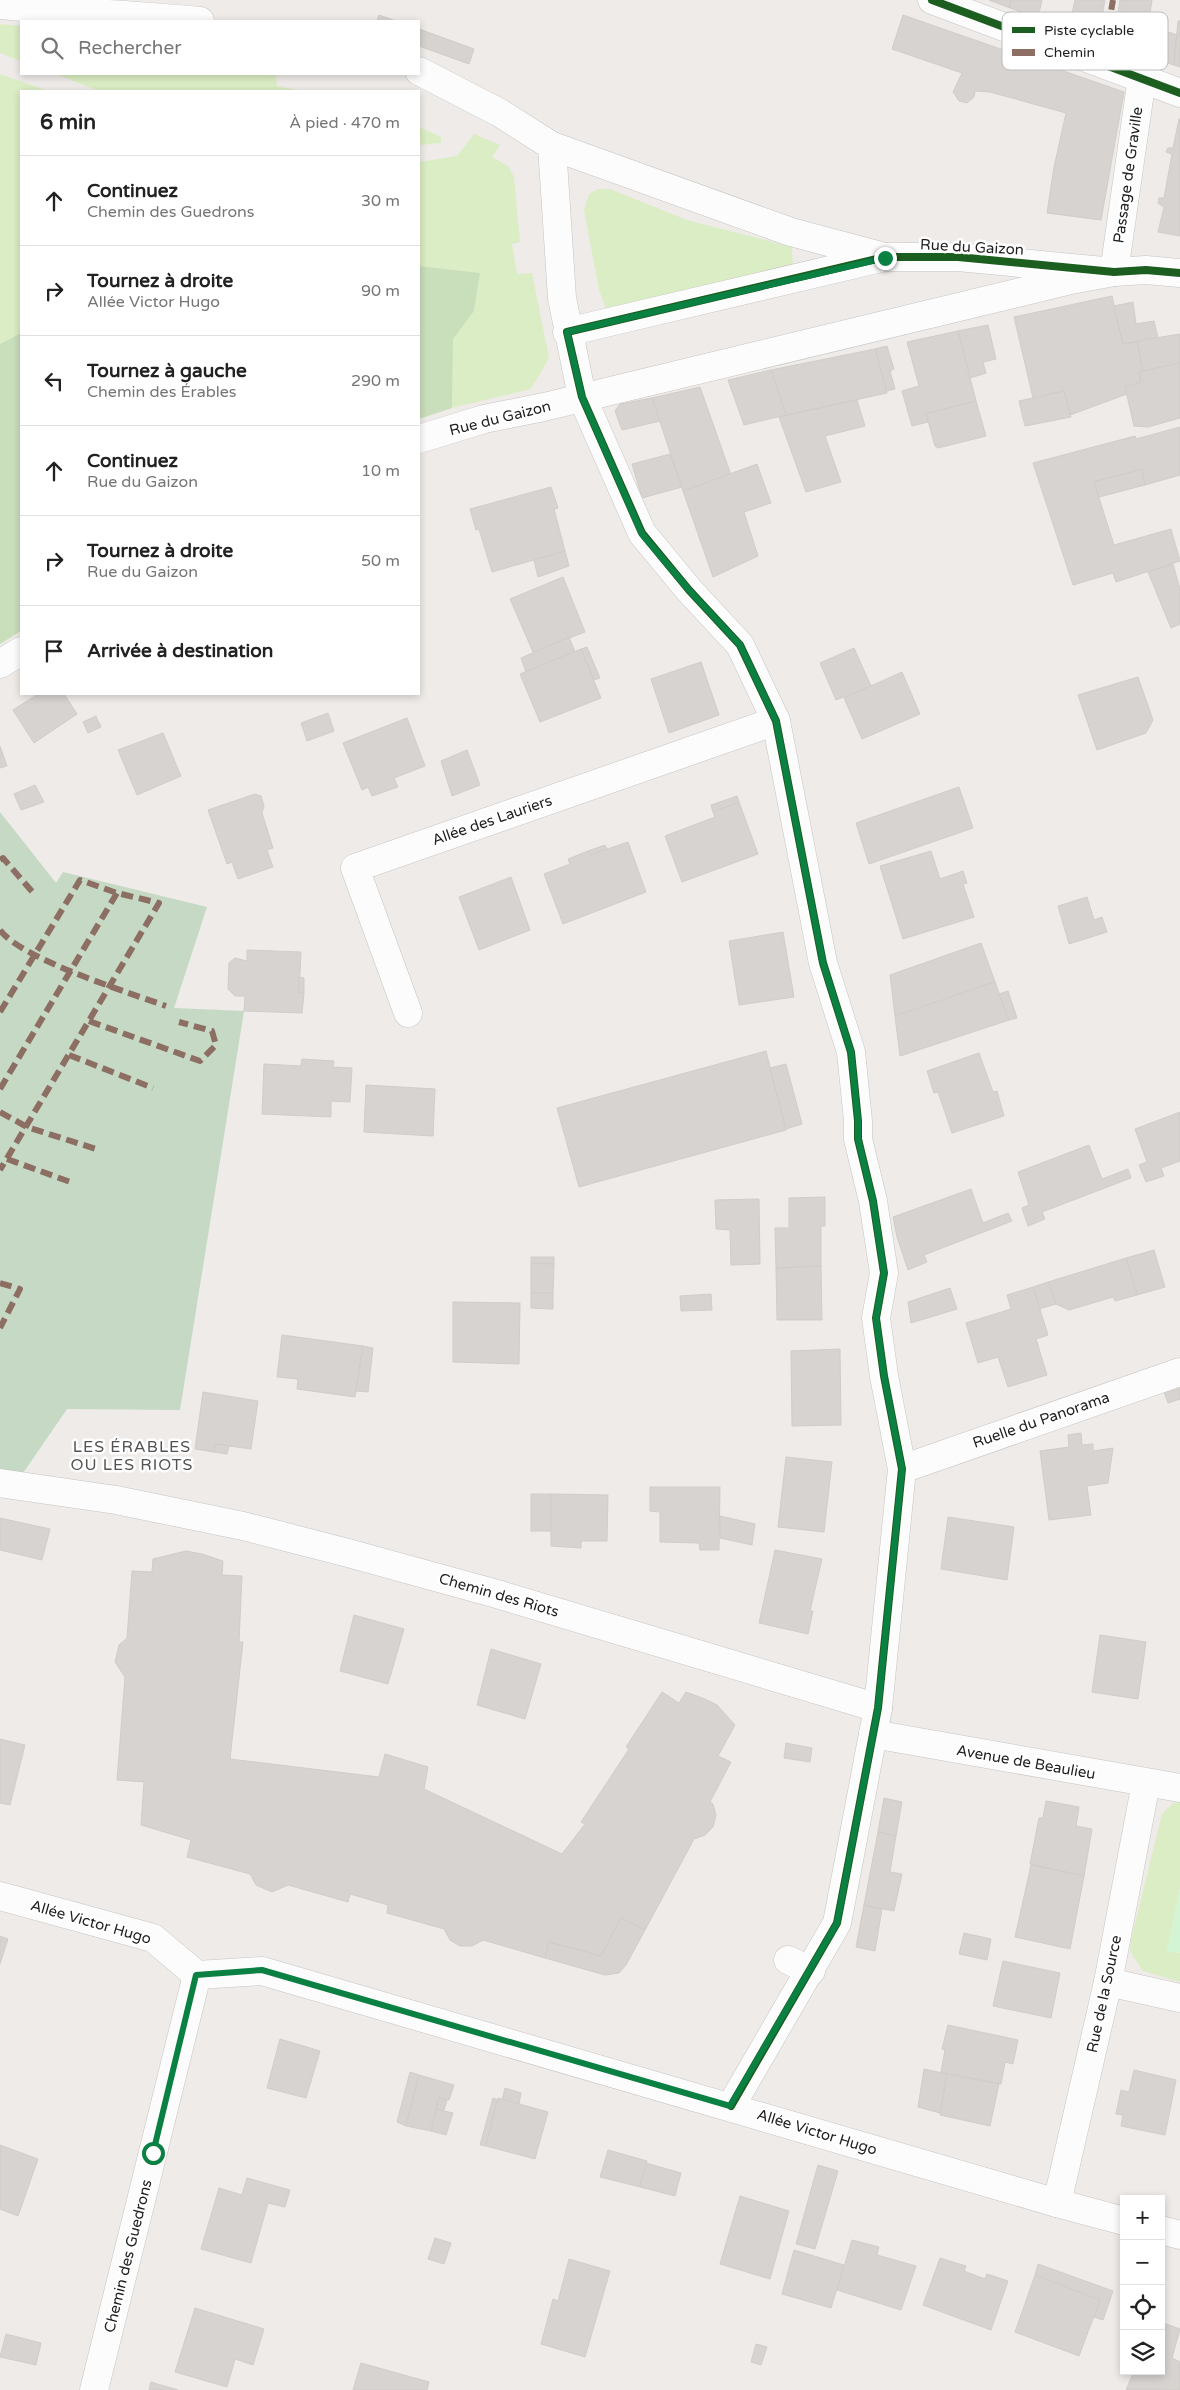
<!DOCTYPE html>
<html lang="fr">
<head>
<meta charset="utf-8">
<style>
  :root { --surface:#fff; --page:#f6f6f6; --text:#222; --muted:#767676; --line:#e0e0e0 }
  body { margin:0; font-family:"Varela Round",sans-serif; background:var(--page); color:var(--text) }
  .controls { position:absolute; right:15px; bottom:15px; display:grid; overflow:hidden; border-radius:0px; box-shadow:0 2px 8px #0003 }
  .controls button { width:45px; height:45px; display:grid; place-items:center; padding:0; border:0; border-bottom:1px solid var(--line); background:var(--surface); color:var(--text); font:25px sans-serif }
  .stop { position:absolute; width:15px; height:15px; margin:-11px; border:4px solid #0b8043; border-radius:50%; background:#fff }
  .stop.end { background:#0b8043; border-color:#fff; box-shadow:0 1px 5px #0008 }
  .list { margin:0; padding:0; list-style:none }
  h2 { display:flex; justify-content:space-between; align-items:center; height:65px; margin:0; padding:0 20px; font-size:21px }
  h2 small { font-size:16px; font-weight:400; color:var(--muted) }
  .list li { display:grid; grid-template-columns:32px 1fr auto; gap:15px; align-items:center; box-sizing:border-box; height:90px; padding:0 20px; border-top:1px solid var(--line) }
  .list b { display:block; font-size:19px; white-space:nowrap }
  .list p { margin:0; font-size:16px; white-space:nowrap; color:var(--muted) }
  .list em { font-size:16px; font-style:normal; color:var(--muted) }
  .icon { flex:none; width:28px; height:28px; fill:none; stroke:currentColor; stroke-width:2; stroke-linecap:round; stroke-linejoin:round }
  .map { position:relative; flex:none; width:1180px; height:2390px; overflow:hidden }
  .search { position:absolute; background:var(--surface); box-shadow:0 2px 8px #0003; left:20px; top:20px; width:400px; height:55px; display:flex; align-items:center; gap:12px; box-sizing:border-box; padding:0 18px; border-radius:0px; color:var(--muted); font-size:19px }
  .panel { position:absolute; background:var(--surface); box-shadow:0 2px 8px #0003; left:20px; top:90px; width:400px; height:605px; border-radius:0px }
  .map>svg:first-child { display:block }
  .grass { fill:#dbedc4 }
  .forest { fill:#c9debb }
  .cemetery { fill:#c5d9c5 }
  .park { fill:#d4f5d3 }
  .building { fill:#d6d3d0; stroke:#d1cdc9 }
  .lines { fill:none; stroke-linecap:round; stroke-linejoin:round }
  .minor-casing { stroke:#c6c5c4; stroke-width:29 }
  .minor { stroke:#fcfcfc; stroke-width:28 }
  .quiet { stroke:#8d6e63; stroke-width:6; stroke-dasharray:12 6; stroke-linecap:butt }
  .cycleway-casing { stroke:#fff; stroke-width:11 }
  .cycleway { stroke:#1b5e20; stroke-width:8 }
  .route { stroke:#0b8043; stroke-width:6 }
  .labels { text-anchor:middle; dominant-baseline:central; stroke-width:5; stroke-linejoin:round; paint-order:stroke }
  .street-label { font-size:15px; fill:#1f1f1f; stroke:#fff }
  .neighbourhood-label { font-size:16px; letter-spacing:1px; fill:#525252; stroke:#fff }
  .key { fill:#fff; stroke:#bcbcbc; stroke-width:1 }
  .key-label { font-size:14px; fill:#1f1f1f }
</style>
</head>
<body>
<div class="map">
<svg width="1180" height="2390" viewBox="0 0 1180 2390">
  <rect width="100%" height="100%" fill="#eeebe8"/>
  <g class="grass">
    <polygon points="0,24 21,26 21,61 0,53"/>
    <polygon points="0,74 48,91 21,91 21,333 0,344"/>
    <polygon points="56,74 276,74 277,86 301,91 99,91"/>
    <polygon points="419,127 441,137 441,143 419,145"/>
    <polygon points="474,134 500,145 492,157 508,166 514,177 520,242 512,244 517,274 532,273 549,358 531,389 452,408 453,338 474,311 480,273 419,266 419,162 457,156"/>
    <polygon points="598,189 610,189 687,220 792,247 793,269 607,311 599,290 584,210 589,194"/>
    <polygon points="1180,1802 1180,1888 1167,1951 1180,1953 1180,1982 1143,1971 1130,1951 1131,1940 1162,1814 1173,1803"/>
  </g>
  <g class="forest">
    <polygon points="419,266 480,273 474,311 453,339 452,408 419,419"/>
    <polygon points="21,333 21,631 0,644 0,344"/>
  </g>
  <polygon class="cemetery" points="0,812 56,883 63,872 207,907 174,1008 244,1011 180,1410 67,1409 21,1476 0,1494"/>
  <polygon class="park" points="1180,1888 1180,1953 1167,1951"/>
  <g class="building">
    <polygon points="989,0 1011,0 1010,8"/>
    <polygon points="1011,0 1042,0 1038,18 1010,8"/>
    <polygon points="1075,0 1105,0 1098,39 1069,28"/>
    <polygon points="1120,0 1152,0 1148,25 1177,35 1174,65 1113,44"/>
    <polygon points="379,15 396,21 377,21"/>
    <polygon points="903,15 1124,92 1101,220 1047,213 1054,167 1066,113 990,92 975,91 974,97 967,103 959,101 953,92 962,73 892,49"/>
    <polygon points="1178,21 1180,21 1180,67 1174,65"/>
    <polygon points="419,29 474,49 469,64 419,46"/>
    <polygon points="1179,119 1180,119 1180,236 1158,232 1164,207 1158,203 1159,198 1164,198 1172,154 1166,152 1168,148 1173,148"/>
    <polygon points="1112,296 1123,344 1137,341 1143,371 1139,372 1141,382 1125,387 1127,394 1070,415 1064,391 1033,398 1014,317"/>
    <polygon points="1133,302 1136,324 1154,321 1158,338 1123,344 1114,306"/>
    <polygon points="988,325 996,359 983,362 986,373 970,378 958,331"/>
    <polygon points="958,331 976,401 926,414 928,422 912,426 902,391 919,386 907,342"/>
    <polygon points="1180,334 1180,363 1143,371 1137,341"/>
    <polygon points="887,346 894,369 890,371 895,389 886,391 875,349"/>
    <polygon points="875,349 887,393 786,415 771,370"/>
    <polygon points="1180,363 1180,418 1148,427 1134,426 1125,387 1141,382 1139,372"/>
    <polygon points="771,370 786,415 744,425 728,380"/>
    <polygon points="700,387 731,475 683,491 652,398"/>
    <polygon points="1064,391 1071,417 1025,426 1019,401"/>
    <polygon points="652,398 660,421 622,430 615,411 620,404"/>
    <polygon points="857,400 865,426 825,436 841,482 806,492 779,417"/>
    <polygon points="976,401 986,436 938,448 935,446 926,414"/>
    <polygon points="1180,427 1180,475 1145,485 1142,469 1094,482 1114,545 1171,529 1180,561 1116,582 1113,573 1073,585 1033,463 1135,436 1136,439"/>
    <polygon points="670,454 682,487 642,498 632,464"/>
    <polygon points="757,464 771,503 744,512 758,556 713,577 683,491"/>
    <polygon points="1142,469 1145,485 1099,497 1094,482"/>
    <polygon points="551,487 558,508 554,509 565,551 492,572 479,529 476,530 470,509"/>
    <polygon points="565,551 569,566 538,577 534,560"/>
    <polygon points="1173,564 1180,589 1180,624 1171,628 1148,572"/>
    <polygon points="563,577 585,632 533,652 510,599"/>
    <polygon points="569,637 575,652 526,672 521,658"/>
    <polygon points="587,647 600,678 594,680 581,649"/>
    <polygon points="854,648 871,686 836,700 820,663"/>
    <polygon points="581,649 601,698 540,722 520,674"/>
    <polygon points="701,662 719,715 669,733 651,679"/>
    <polygon points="902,672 920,714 862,739 844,698"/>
    <polygon points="1138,677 1153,720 1146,733 1097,750 1078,695"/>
    <polygon points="38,694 64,694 77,714 34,743 13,710"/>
    <polygon points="328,713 334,731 307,741 301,723"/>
    <polygon points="96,716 101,727 88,733 83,722"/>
    <polygon points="407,718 425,766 394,778 398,787 372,796 368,787 362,790 343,743"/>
    <polygon points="163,733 181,776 137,795 118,750"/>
    <polygon points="0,746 7,766 0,768"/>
    <polygon points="467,750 480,785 452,796 441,761"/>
    <polygon points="35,785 44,802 21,810 14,794"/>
    <polygon points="959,787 973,828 869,864 856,823"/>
    <polygon points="255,794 261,796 264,806 262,813 273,848 267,850 273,867 238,879 232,862 227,864 208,810"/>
    <polygon points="737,796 739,802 713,812 711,805"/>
    <polygon points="739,802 758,854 682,882 665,836 715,817 713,812"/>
    <polygon points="628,842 646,892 563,924 544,874 570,864 568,859 588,851 590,855"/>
    <polygon points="605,845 607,849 590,855 588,851"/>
    <polygon points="931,851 940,879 963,871 967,883 963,884 974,917 903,939 880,866"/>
    <polygon points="511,877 530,930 479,950 459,897"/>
    <polygon points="1087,897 1094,920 1102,917 1107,932 1069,944 1058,906"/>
    <polygon points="783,932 794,997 739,1005 729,941"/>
    <polygon points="981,943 995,982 895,1016 890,975"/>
    <polygon points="247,950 301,952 299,993 304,993 302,1013 244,1011 245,996 235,996 228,989 229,963 235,958 247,961"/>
    <polygon points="299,977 304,978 304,993 299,993"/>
    <polygon points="995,982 1009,1020 900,1056 895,1016"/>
    <polygon points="1008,991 1017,1018 1009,1020 999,994"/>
    <polygon points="766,1051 786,1130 579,1187 557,1108"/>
    <polygon points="979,1053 993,1092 997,1091 1004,1116 952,1133 938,1092 934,1093 927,1071"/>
    <polygon points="302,1059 334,1061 333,1067 352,1068 350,1102 331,1101 331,1117 262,1114 264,1064 301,1066"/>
    <polygon points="786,1064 802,1124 786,1129 770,1068"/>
    <polygon points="366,1085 435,1089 433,1136 364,1132"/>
    <polygon points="1180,1112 1180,1161 1161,1168 1164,1176 1146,1182 1139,1165 1147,1162 1135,1129"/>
    <polygon points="1089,1145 1102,1179 1128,1169 1131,1178 1042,1212 1045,1219 1028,1226 1022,1208 1029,1205 1018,1172"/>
    <polygon points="971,1189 983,1223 1008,1213 1012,1221 924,1255 927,1262 908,1270 897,1237 893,1217"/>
    <polygon points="825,1197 825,1226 821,1226 821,1266 776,1268 775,1228 789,1228 789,1198"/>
    <polygon points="759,1199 760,1264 731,1265 730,1230 716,1229 715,1200"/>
    <polygon points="1154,1250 1165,1287 1137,1295 1126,1258"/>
    <polygon points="531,1257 554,1257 554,1264 531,1263"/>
    <polygon points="1126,1258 1137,1295 1115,1301 1113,1297 1069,1310 1056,1304 1048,1282"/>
    <polygon points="531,1263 554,1264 553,1293 531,1293"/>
    <polygon points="821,1266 822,1320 777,1320 776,1268"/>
    <polygon points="1048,1282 1056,1304 1039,1309 1033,1287"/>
    <polygon points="1033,1287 1048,1335 1036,1339 1047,1375 1008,1387 998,1357 978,1363 966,1323 1011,1309 1007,1295"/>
    <polygon points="950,1288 957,1309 911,1323 908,1302"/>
    <polygon points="531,1293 553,1293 553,1309 531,1308"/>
    <polygon points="711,1294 712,1310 681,1311 680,1296"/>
    <polygon points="453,1302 520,1303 519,1364 453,1362"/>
    <polygon points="282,1335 363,1346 355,1397 297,1389 298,1379 277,1377"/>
    <polygon points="363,1346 373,1348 368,1392 356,1391"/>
    <polygon points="840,1349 841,1425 792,1426 791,1351"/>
    <polygon points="1180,1386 1180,1399 1168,1403 1164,1392"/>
    <polygon points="203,1392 258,1401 251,1449 215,1444 214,1452 195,1449"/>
    <polygon points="1081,1433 1082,1445 1093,1444 1093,1451 1113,1448 1108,1483 1087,1486 1091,1515 1049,1520 1040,1451 1069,1447 1068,1435"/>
    <polygon points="215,1444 229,1446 227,1454 214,1452"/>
    <polygon points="786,1457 832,1462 824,1532 778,1527"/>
    <polygon points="650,1487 720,1487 719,1550 700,1550 699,1543 660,1542 660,1512 650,1511"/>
    <rect x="531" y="1494" width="20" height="37"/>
    <polygon points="551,1494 608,1495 607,1541 581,1541 581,1548 551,1546"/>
    <polygon points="720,1516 755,1524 752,1545 720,1538"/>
    <polygon points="948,1517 1014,1527 1007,1580 941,1569"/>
    <polygon points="0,1518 50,1529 42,1560 0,1550"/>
    <polygon points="775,1550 822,1559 810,1611 813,1611 808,1634 759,1623"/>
    <polygon points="186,1551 202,1554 223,1561 222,1575 242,1576 239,1642 243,1642 230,1759 379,1777 385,1754 428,1767 424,1789 562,1854 585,1824 581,1822 629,1749 626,1747 662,1692 679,1703 686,1692 705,1699 717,1705 735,1725 718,1756 731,1762 710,1802 713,1804 716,1815 713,1827 705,1835 694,1839 645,1930 621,1918 601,1956 549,1942 545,1958 483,1940 472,1946 460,1946 450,1940 444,1929 387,1913 388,1905 350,1894 348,1902 288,1885 272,1892 256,1885 250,1874 187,1857 191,1840 141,1825 144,1782 117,1780 125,1677 115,1662 119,1645 127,1638 132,1571 152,1572 153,1559"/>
    <polygon points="354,1615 404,1629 388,1684 340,1671"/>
    <polygon points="1100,1635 1146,1642 1138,1699 1092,1692"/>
    <polygon points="491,1649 541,1664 525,1719 477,1705"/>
    <polygon points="0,1739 25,1745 10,1805 0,1803"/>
    <polygon points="786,1743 812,1748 810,1762 784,1758"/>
    <polygon points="884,1798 902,1802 896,1836 878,1832"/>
    <polygon points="1046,1801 1079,1807 1076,1826 1092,1829 1084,1876 1030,1864 1039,1818 1043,1818"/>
    <polygon points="878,1832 896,1836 890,1872 902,1874 894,1911 864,1905"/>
    <polygon points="1031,1865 1084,1876 1070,1949 1015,1937"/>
    <polygon points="864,1905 882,1909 875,1951 856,1947"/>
    <polygon points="621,1918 645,1930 626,1965 619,1973 605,1975 545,1958 549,1942 601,1956"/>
    <polygon points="964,1933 991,1939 987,1960 959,1954"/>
    <polygon points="0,1936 8,1939 0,1964"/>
    <polygon points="1003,1961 1060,1973 1051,2018 993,2006"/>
    <polygon points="948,2025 1018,2040 1013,2064 1005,2062 1001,2084 941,2072 945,2050 942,2049"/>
    <polygon points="280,2039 320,2051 306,2098 267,2088"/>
    <polygon points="924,2069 947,2074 940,2113 918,2107"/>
    <polygon points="1134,2070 1176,2080 1165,2135 1121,2126 1123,2115 1116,2114 1121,2090 1129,2092"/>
    <polygon points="410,2072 419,2075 406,2126 397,2122"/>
    <polygon points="947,2074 999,2084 990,2126 940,2115"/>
    <polygon points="419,2075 454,2085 449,2100 439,2098 431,2131 406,2126"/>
    <polygon points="505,2088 521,2093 519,2104 502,2100"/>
    <polygon points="439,2098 447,2100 444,2110 436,2109"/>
    <polygon points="493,2098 497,2100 486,2146 480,2145"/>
    <polygon points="498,2098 548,2112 535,2159 486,2146"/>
    <polygon points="436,2109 453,2113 446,2135 431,2131"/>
    <polygon points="0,2145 38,2159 18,2216 0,2209"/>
    <polygon points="608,2150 647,2161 640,2187 600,2177"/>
    <polygon points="646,2163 681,2173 675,2196 640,2187"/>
    <polygon points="818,2165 838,2171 815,2249 796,2244"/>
    <polygon points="247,2178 290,2190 285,2207 268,2203 251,2263 201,2249 219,2188 242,2195"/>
    <polygon points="740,2196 789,2211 770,2279 720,2264"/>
    <polygon points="435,2238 451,2243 444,2264 428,2259"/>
    <polygon points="852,2240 879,2247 877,2255 916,2266 901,2310 837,2290"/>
    <polygon points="794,2250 844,2265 831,2308 782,2294"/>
    <polygon points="940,2258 966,2266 964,2271 985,2279 987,2274 1008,2281 991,2330 923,2305"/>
    <polygon points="569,2259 610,2271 585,2357 541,2344 553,2299 558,2301"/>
    <polygon points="1038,2264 1113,2291 1103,2320 1094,2317 1100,2300 1035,2275"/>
    <polygon points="1035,2275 1100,2300 1079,2356 1015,2332"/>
    <polygon points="195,2308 264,2329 253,2365 235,2359 227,2387 175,2372"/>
    <polygon points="1161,2322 1180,2329 1172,2358 1180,2362 1180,2390 1126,2390 1134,2371 1161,2371"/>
    <polygon points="6,2334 41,2343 36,2365 0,2357"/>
    <polygon points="756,2344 767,2347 761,2365 751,2362"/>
    <polygon points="361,2363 429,2382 427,2390 353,2390"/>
    <polygon points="151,2382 178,2390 149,2390"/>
  </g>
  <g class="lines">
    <g class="minor-casing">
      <g id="minor">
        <polyline points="932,0 1180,93"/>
        <path d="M0 5C67 12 134 15 200 21"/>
        <polyline points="419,71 500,113 552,146 562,298 582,397 642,533 689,590 740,645 776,721 823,963 851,1052 858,1121 858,1139 873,1201 884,1273 876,1318 884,1376 902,1469 878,1708 837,1923 731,2106"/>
        <polyline points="552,146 791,232 881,256"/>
        <polyline points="1114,272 1142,78"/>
        <polyline points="567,332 885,257 958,257 1114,272 1146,270 1180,273"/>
        <polyline points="419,439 484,419 544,407 1071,280 1114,272"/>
        <polyline points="0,664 21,651"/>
        <polyline points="408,1013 355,868 776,721"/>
        <polyline points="902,1469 1180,1372"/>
        <polyline points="0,1483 116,1500 243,1526 348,1553 497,1594 878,1708"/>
        <polyline points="873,1734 1180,1788"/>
        <polyline points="0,1896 153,1938 197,1975 262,1971 1057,2203 1124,2221"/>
        <polyline points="788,1960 811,1971"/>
        <polyline points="1108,1982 1180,1998"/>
        <polyline points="1057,2203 1108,1982 1146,1783"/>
        <polyline points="1161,2230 1180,2235"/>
        <polyline points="94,2390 197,1975"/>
      </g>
    </g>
    <use href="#minor" class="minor"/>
    <g class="quiet">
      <polyline points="1102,63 1113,0"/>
      <polyline points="0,860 3,858 35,895"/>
      <path d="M0 930C21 959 130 993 166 1006"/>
      <polyline points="0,1012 80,880 117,893 159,903 0,1170"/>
      <polyline points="89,1021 200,1061 216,1045 212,1031 179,1022"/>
      <polyline points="69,1055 153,1088"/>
      <polyline points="0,1089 117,893"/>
      <polyline points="0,1112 27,1127 96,1149"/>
      <polyline points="7,1159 73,1183"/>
      <polyline points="0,1283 20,1289 0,1328"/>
    </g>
    <g class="cycleway-casing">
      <g id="cycleway">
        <polyline points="932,0 1180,93"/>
        <polyline points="731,2106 837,1923 878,1708 902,1469 884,1376 876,1318 884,1273 873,1201 858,1139 858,1121 851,1052 823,963 776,721 740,645 689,590 642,533 582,397 567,332 885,257 958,257 1114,272 1146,270 1180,273"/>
      </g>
    </g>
    <use href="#cycleway" class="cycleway"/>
  </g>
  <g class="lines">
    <polyline class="route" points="153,2153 196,1975 262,1970 730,2106 837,1923 878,1708 902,1469 884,1376 876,1318 884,1273 873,1201 858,1139 858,1120 851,1052 823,963 776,721 740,645 689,590 642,534 582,397 567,332 885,258"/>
  </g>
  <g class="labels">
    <g class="street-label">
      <text transform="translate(1128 175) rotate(-82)">Passage de Graville</text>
      <text transform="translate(972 247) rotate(3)">Rue du Gaizon</text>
      <text transform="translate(500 418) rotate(-14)">Rue du Gaizon</text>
      <text transform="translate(492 820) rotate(-19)">Allée des Lauriers</text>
      <text transform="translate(1041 1420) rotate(-19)">Ruelle du Panorama</text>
      <text transform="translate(499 1595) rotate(16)">Chemin des Riots</text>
      <text transform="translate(1026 1762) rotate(10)">Avenue de Beaulieu</text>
      <text transform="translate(91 1922) rotate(16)">Allée Victor Hugo</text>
      <text transform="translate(1104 1994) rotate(-78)">Rue de la Source</text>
      <text transform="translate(817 2132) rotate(17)">Allée Victor Hugo</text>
      <text transform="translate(128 2256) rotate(-76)">Chemin des Guedrons</text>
    </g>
    <g class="neighbourhood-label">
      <text x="132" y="1447">LES ÉRABLES<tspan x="132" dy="18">OU LES RIOTS</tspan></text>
    </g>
  </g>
  <rect x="1002" y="12" width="166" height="58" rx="8" class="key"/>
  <rect x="1012" y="27" width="23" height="6" fill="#1b5e20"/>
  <rect x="1012" y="49" width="23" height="7" fill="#8d6e63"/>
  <g class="key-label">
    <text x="1044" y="35">Piste cyclable</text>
    <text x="1044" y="57">Chemin</text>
  </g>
</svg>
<div class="controls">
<button>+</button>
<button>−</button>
<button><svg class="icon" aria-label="locate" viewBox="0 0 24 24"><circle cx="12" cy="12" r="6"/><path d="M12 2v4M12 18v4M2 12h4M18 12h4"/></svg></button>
<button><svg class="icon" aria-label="layers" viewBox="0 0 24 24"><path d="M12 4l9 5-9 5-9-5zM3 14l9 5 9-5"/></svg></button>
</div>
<div class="stop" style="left:153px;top:2153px"></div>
<div class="stop end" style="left:885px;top:258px"></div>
<div class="search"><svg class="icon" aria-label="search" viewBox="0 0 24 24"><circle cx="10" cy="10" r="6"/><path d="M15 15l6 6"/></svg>Rechercher</div>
<section class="panel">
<h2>6 min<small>À pied · 470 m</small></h2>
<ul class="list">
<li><svg class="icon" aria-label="ahead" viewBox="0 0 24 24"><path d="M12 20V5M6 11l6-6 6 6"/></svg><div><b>Continuez</b><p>Chemin des Guedrons</p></div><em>30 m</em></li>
<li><svg class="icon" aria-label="right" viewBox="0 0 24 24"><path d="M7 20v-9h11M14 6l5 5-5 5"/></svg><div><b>Tournez à droite</b><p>Allée Victor Hugo</p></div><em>90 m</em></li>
<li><svg class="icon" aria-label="left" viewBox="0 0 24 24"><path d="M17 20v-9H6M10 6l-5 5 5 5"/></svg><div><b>Tournez à gauche</b><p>Chemin des Érables</p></div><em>290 m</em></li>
<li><svg class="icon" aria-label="ahead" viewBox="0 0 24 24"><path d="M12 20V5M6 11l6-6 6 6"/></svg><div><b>Continuez</b><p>Rue du Gaizon</p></div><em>10 m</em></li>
<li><svg class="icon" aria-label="right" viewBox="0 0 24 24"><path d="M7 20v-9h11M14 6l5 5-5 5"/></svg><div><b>Tournez à droite</b><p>Rue du Gaizon</p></div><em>50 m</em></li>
<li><svg class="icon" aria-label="arrive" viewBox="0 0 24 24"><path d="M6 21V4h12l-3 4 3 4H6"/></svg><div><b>Arrivée à destination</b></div></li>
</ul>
</section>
</div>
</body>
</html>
